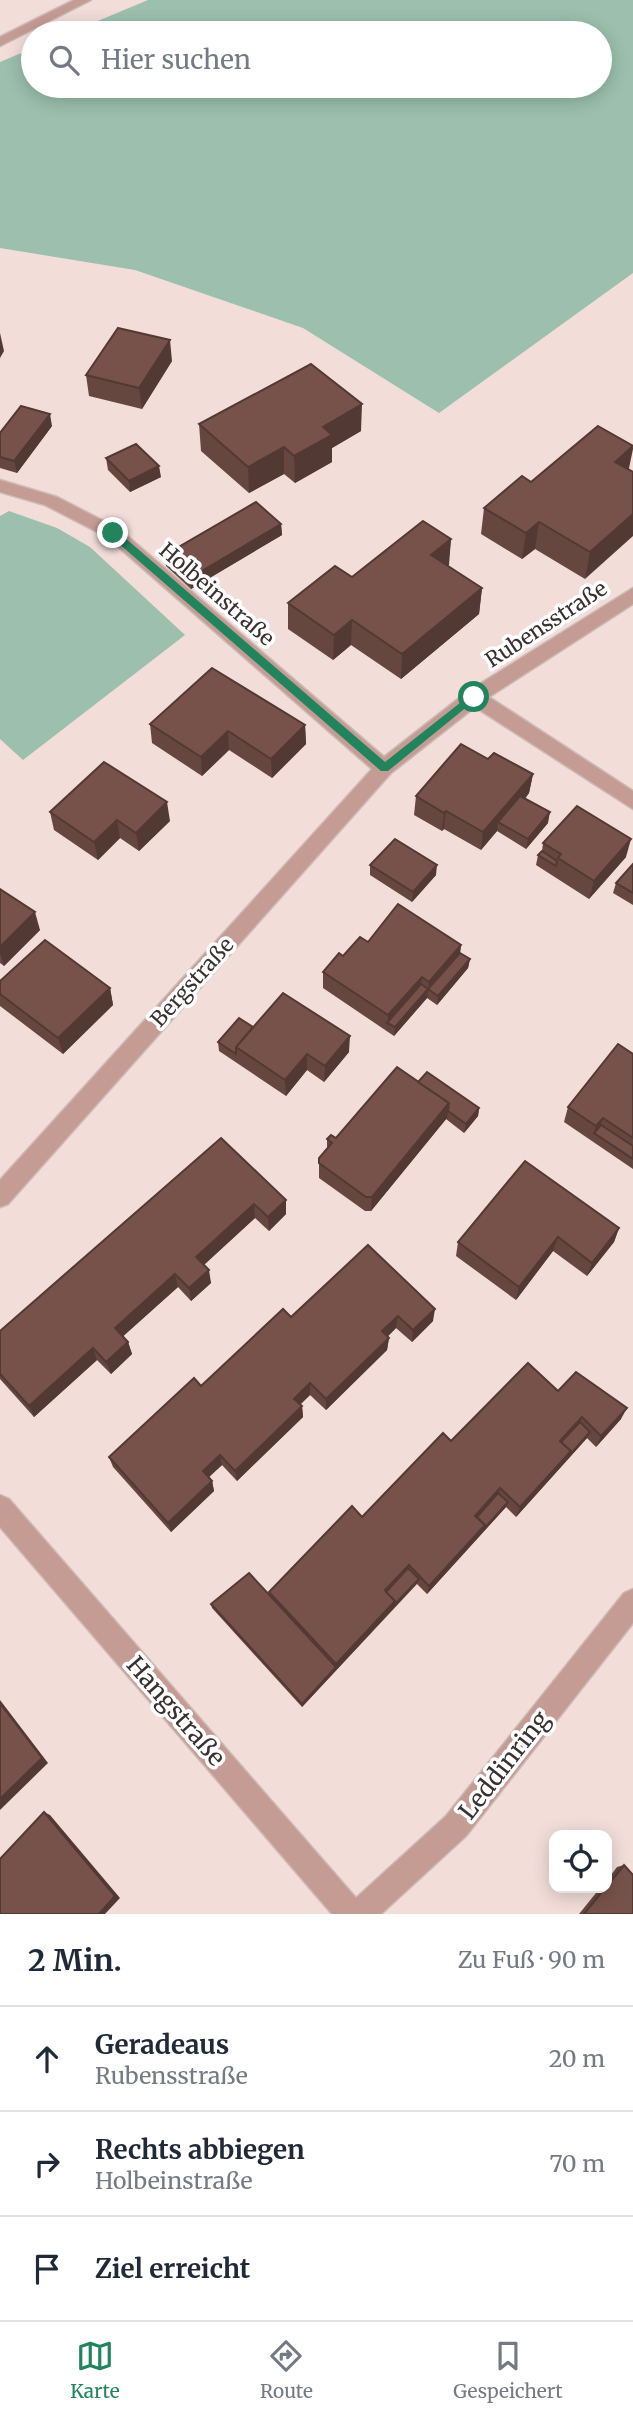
<!DOCTYPE html>
<html lang="de">
<head>
<meta charset="utf-8">
<style>
  :root { --surface:#fff; --page:#f2f2f3; --text:#1f2937; --muted:#747a83; --line:#e0e1e3; --accent:#21845d }
  body { margin:0; font-family:Merriweather,serif; background:var(--page); color:var(--text) }
  .controls { position:absolute; right:21px; bottom:21px; display:grid; overflow:hidden; border-radius:14px; box-shadow:0 4px 18px #0003 }
  .controls button { width:63px; height:63px; display:grid; place-items:center; padding:0; border:0; border-bottom:2px solid var(--line); background:var(--surface); color:var(--text); font:35px sans-serif }
  .stop { position:absolute; width:21px; height:21px; margin:-16px; border:5px solid #21845d; border-radius:50%; background:#fff }
  .stop.end { background:#21845d; border-color:#fff; box-shadow:0 2px 7px #0008 }
  .list { margin:0; padding:0; list-style:none }
  h2 { display:flex; justify-content:space-between; align-items:center; height:91px; margin:0; padding:0 28px; font-size:30px }
  h2 small { font-size:23px; font-weight:400; color:var(--muted) }
  .list li { display:grid; grid-template-columns:46px 1fr auto; gap:21px; align-items:center; box-sizing:border-box; height:105px; padding:0 28px; border-top:2px solid var(--line) }
  .list b { display:block; font-size:26px; white-space:nowrap }
  .list p { margin:0; font-size:23px; white-space:nowrap; color:var(--muted) }
  .list em { font-size:23px; font-style:normal; color:var(--muted) }
  .icon { flex:none; width:38px; height:38px; fill:none; stroke:currentColor; stroke-width:2; stroke-linecap:round; stroke-linejoin:round }
  .map { position:relative; flex:none; width:633px; height:1914px; overflow:hidden }
  .search { position:absolute; background:var(--surface); box-shadow:0 4px 18px #0003; left:21px; right:21px; top:21px; height:77px; display:flex; align-items:center; gap:18px; box-sizing:border-box; padding:0 24px; border-radius:38px; color:var(--muted); font-size:26px }
  .sheet { height:406px; background:var(--surface) }
  nav { display:flex; justify-content:space-around; align-items:center; box-sizing:border-box; height:98px; border-top:2px solid var(--line); background:var(--surface); font-size:19px; color:var(--muted) }
  nav a { display:grid; justify-items:center; gap:4px }
  nav .on { color:var(--accent) }
  .map>svg:first-child { display:block }
  .green { fill:#9cc0ad }
  .lines { fill:none; stroke-linecap:round; stroke-linejoin:round }
  .minor-casing { stroke:#cdbbb7; stroke-width:3 }
  .minor { fill:#c59c94; fill-rule:evenodd }
  .wall { fill:#664740 }
  .shaded-wall { fill:#533934 }
  .building { fill:#77524b; stroke:#533934; stroke-width:2 }
  .route { fill:#21845d }
  .labels { text-anchor:middle; dominant-baseline:central; stroke-width:7; stroke-linejoin:round; paint-order:stroke }
  .street-label { font-size:21px; fill:#393130; stroke:#fff }
  .near-street-label { font-size:24px; fill:#393130; stroke:#fff }
</style>
</head>
<body>
<div class="map">
<svg width="633" height="1914" viewBox="0 0 633 1914">
  <rect width="100%" height="100%" fill="#f2ddd9"/>
  <g class="green">
    <polygon points="148,0 633,0 633,273 439,413 303,328 135,270 0,248 0,62 33,48 33,86 600,86 600,33 69,33"/>
    <polygon points="9,511 57,528 90,547 185,635 23,760 0,739 0,516"/>
  </g>
  <g class="lines">
    <g class="minor-casing">
      <g id="minor">
        <polygon points="74,0 91,0 0,46 0,37"/>
        <polygon points="0,480 57,497 119,529 384,757 467,692 633,588 633,604 489,697 633,791 633,809 475,707 391,773 8,1204 0,1207 0,1180 372,769 107,537 45,505 0,492"/>
        <polygon points="0,1495 9,1499 356,1898 446,1816 624,1593 633,1589 633,1623 466,1836 381,1914 332,1914 0,1527"/>
      </g>
    </g>
    <use href="#minor" class="minor"/>
  </g>
  <g class="wall">
    <polygon points="172,361 142,409 89,396 86,375"/>
    <polygon points="199,424 361,431 332,448 332,462 295,483 284,474 249,493 201,451"/>
    <polygon points="52,426 17,473 0,468 0,433"/>
    <polygon points="633,446 585,579 535,549 522,559 481,534 484,508 531,482"/>
    <polygon points="106,458 161,477 130,492 108,470"/>
    <polygon points="281,524 282,535 191,589 166,566 165,555"/>
    <polygon points="451,539 448,566 482,588 479,614 401,679 351,645 333,660 288,629 288,603 352,577"/>
    <polygon points="150,724 305,725 306,744 272,778 229,750 202,776 152,743"/>
    <polygon points="488,759 533,774 529,793 525,799 548,823 526,849 497,831 481,850 444,829 442,831 414,815 416,796"/>
    <polygon points="50,812 170,821 139,851 120,838 98,860 54,830"/>
    <polygon points="543,843 626,857 589,899 536,865 538,855 542,851"/>
    <polygon points="633,864 633,905 613,893 616,883"/>
    <polygon points="370,865 436,875 412,902 370,875"/>
    <polygon points="0,889 40,930 4,966 0,963"/>
    <polygon points="368,942 461,945 460,953 470,959 468,968 437,1005 427,998 394,1036 323,988 323,972 343,956"/>
    <polygon points="0,981 110,988 113,1005 63,1054 0,1006"/>
    <polygon points="253,1027 349,1052 324,1082 307,1070 286,1096 219,1051 218,1042"/>
    <polygon points="633,1054 633,1169 564,1122 568,1107"/>
    <polygon points="418,1082 479,1108 478,1116 464,1133 446,1119 371,1211 365,1211 319,1178 319,1158 327,1148 327,1139 336,1138"/>
    <polygon points="221,1138 286,1214 269,1231 255,1218 204,1265 211,1283 191,1301 178,1287 123,1336 128,1342 132,1354 111,1374 97,1360 34,1417 0,1379 0,1331"/>
    <polygon points="619,1228 614,1242 587,1276 553,1251 516,1300 456,1256 458,1242"/>
    <polygon points="368,1245 433,1321 412,1342 396,1328 387,1337 389,1338 387,1350 326,1410 310,1395 300,1404 302,1406 303,1417 237,1481 222,1465 208,1477 212,1481 214,1491 171,1532 113,1467 109,1457 291,1317"/>
    <polygon points="558,1391 621,1419 596,1447 587,1438 516,1517 506,1507 427,1594 417,1584 302,1707 212,1608 211,1604 270,1595 269,1592 362,1517 451,1441"/>
    <polygon points="624,1865 633,1914 579,1914 600,1888 607,1888 607,1880 617,1867"/>
  </g>
  <g class="shaded-wall">
    <polygon points="0,333 4,351 0,358"/>
    <polygon points="170,340 172,361 142,409 139,388"/>
    <polygon points="362,404 361,431 332,448 332,462 295,483 294,456 323,427"/>
    <polygon points="50,414 52,426 17,473 14,461"/>
    <polygon points="284,447 284,474 249,493 248,467"/>
    <polygon points="633,447 633,449 628,473 615,462"/>
    <polygon points="159,466 161,477 130,492 129,481"/>
    <polygon points="633,514 633,536 585,579 590,552"/>
    <polygon points="539,522 535,549 522,559 526,533"/>
    <polygon points="281,524 282,535 191,589 190,578"/>
    <polygon points="451,539 449,565 429,581 431,555"/>
    <polygon points="482,588 479,614 401,679 402,654"/>
    <polygon points="352,620 351,645 333,660 334,635"/>
    <polygon points="305,725 306,744 272,778 271,759"/>
    <polygon points="228,731 229,750 202,776 201,757"/>
    <polygon points="533,774 529,793 503,824 498,822 497,831 481,850 483,832"/>
    <polygon points="167,802 170,821 139,851 136,833"/>
    <polygon points="446,811 444,829 442,831 444,813"/>
    <polygon points="550,812 548,823 526,849 528,839"/>
    <polygon points="117,820 120,838 98,860 94,842"/>
    <polygon points="631,839 626,857 589,899 594,881"/>
    <polygon points="437,865 436,875 412,902 413,892"/>
    <polygon points="35,912 40,930 4,966 0,953 0,947"/>
    <polygon points="461,945 459,962 428,989 427,998 429,982"/>
    <polygon points="470,959 468,968 437,1005 438,996"/>
    <polygon points="422,977 420,994 387,1023 387,1032 388,1015"/>
    <polygon points="110,988 113,1005 63,1054 58,1038"/>
    <polygon points="428,989 427,998 394,1036 395,1027"/>
    <polygon points="350,1036 349,1052 324,1082 325,1066"/>
    <polygon points="307,1054 307,1070 286,1096 285,1080"/>
    <polygon points="449,1103 447,1118 371,1211 372,1197"/>
    <polygon points="479,1108 478,1116 464,1133 466,1124"/>
    <polygon points="603,1118 598,1133 594,1133 596,1126"/>
    <polygon points="286,1200 286,1214 269,1231 268,1217"/>
    <polygon points="254,1204 255,1218 198,1270 196,1257"/>
    <polygon points="619,1228 614,1242 587,1276 592,1263"/>
    <polygon points="558,1237 553,1251 516,1300 519,1287"/>
    <polygon points="209,1270 211,1283 191,1301 189,1288"/>
    <polygon points="175,1274 178,1287 119,1340 115,1328"/>
    <polygon points="435,1309 433,1321 412,1342 413,1330"/>
    <polygon points="398,1316 396,1328 380,1344 382,1331"/>
    <polygon points="389,1338 387,1350 326,1410 326,1399"/>
    <polygon points="128,1342 132,1354 111,1374 106,1362"/>
    <polygon points="93,1348 97,1360 34,1417 29,1406"/>
    <polygon points="310,1383 310,1395 295,1410 294,1399"/>
    <polygon points="302,1406 303,1417 237,1481 235,1471"/>
    <polygon points="627,1408 621,1419 596,1447 601,1436"/>
    <polygon points="582,1417 577,1428 559,1447 560,1441"/>
    <polygon points="590,1432 587,1438 516,1517 520,1507"/>
    <polygon points="220,1455 222,1465 205,1481 203,1471"/>
    <polygon points="212,1481 214,1491 171,1532 168,1523"/>
    <polygon points="500,1488 496,1498 475,1521 475,1516"/>
    <polygon points="508,1502 506,1507 427,1594 429,1586 485,1525"/>
    <polygon points="409,1565 407,1573 386,1596 385,1590"/>
    <polygon points="419,1579 417,1583 302,1707 302,1704 336,1667 336,1664 395,1601"/>
    <polygon points="0,1700 48,1763 0,1810"/>
    <polygon points="44,1812 50,1815 120,1898 105,1914 99,1914"/>
  </g>
  <g class="building">
    <polygon points="118,328 170,340 139,388 86,375"/>
    <polygon points="311,364 362,404 323,427 332,435 294,456 284,447 248,467 199,424"/>
    <polygon points="21,406 50,414 14,461 0,457 0,433"/>
    <polygon points="598,426 633,446 615,462 633,472 633,514 590,552 539,522 526,533 484,508 522,476 531,482"/>
    <polygon points="136,444 159,466 129,481 106,458"/>
    <polygon points="256,502 281,524 190,578 165,555"/>
    <polygon points="423,521 451,539 431,555 482,588 402,654 352,620 334,635 288,603 335,566 352,577"/>
    <polygon points="212,668 305,725 271,759 228,731 201,757 150,724"/>
    <polygon points="461,744 488,759 494,753 533,774 483,832 446,811 444,813 416,796"/>
    <polygon points="104,762 167,802 136,833 117,820 94,842 50,812"/>
    <polygon points="520,796 550,812 528,839 498,822"/>
    <polygon points="577,806 631,839 594,881 558,858 561,854 543,843"/>
    <polygon points="395,839 437,865 413,892 370,865"/>
    <polygon points="542,851 557,861 556,866 538,855"/>
    <polygon points="633,864 633,893 616,883"/>
    <polygon points="0,889 35,912 0,947"/>
    <polygon points="398,904 461,945 429,982 422,977 388,1015 323,972 339,953 343,956 360,937 368,942"/>
    <polygon points="45,940 110,988 58,1038 0,994 0,981"/>
    <polygon points="460,953 470,959 438,996 428,989"/>
    <polygon points="421,984 428,989 395,1027 387,1023"/>
    <polygon points="283,993 350,1036 325,1066 307,1054 285,1080 236,1047"/>
    <polygon points="239,1018 253,1027 236,1047 236,1054 218,1042"/>
    <polygon points="618,1044 633,1054 633,1138 603,1118 596,1126 568,1107"/>
    <polygon points="397,1067 449,1103 372,1197 366,1197 319,1163 319,1158 332,1143 327,1139 331,1135 336,1138"/>
    <polygon points="427,1072 479,1108 466,1124 448,1111 449,1103 418,1082"/>
    <polygon points="601,1125 633,1146 633,1159 594,1133"/>
    <polygon points="221,1138 286,1200 268,1217 254,1204 196,1257 209,1270 189,1288 175,1274 115,1328 128,1342 106,1362 93,1348 29,1406 0,1374 0,1331"/>
    <polygon points="525,1161 619,1228 592,1263 558,1237 519,1287 458,1242"/>
    <polygon points="368,1245 435,1309 413,1330 398,1316 382,1331 389,1338 326,1399 310,1383 294,1399 302,1406 235,1471 220,1455 203,1471 212,1481 168,1523 109,1457 194,1378 201,1386 283,1309 291,1317"/>
    <polygon points="528,1363 558,1391 576,1372 627,1408 601,1436 582,1417 560,1441 571,1451 520,1507 500,1488 475,1516 485,1525 429,1586 409,1565 385,1590 395,1601 336,1664 269,1592 352,1506 362,1517 443,1433 451,1441"/>
    <polygon points="580,1422 590,1432 569,1456 571,1451 561,1442"/>
    <polygon points="498,1493 508,1502 483,1530 485,1525 477,1517"/>
    <polygon points="408,1568 419,1579 394,1605 395,1601 386,1592"/>
    <polygon points="249,1573 336,1667 302,1704 211,1604"/>
    <polygon points="0,1703 42,1758 0,1799"/>
    <polygon points="44,1812 115,1896 99,1914 0,1914 0,1859"/>
    <polygon points="624,1865 633,1875 633,1914 584,1914 605,1888 607,1888 607,1886"/>
  </g>
  <polygon class="route" points="110,531 117,531 385,762 470,695 474,693 479,697 388,771 381,771 110,536"/>
  <g class="labels">
    <g class="street-label">
      <text transform="translate(217 594) rotate(41)">Holbeinstraße</text>
      <text transform="translate(546 624) rotate(-33)">Rubensstraße</text>
      <text transform="translate(192 982) rotate(-48)">Bergstraße</text>
    </g>
    <g class="near-street-label">
      <text transform="translate(176 1711) rotate(49)">Hangstraße</text>
      <text transform="translate(504 1765) rotate(-52)">Leddinring</text>
    </g>
  </g>
</svg>
<div class="controls">
<button><svg class="icon" aria-label="locate" viewBox="0 0 24 24"><circle cx="12" cy="12" r="6"/><path d="M12 2v4M12 18v4M2 12h4M18 12h4"/></svg></button>
</div>
<div class="stop" style="left:474px;top:697px"></div>
<div class="stop end" style="left:113px;top:533px"></div>
<div class="search"><svg class="icon" aria-label="search" viewBox="0 0 24 24"><circle cx="10" cy="10" r="6"/><path d="M15 15l6 6"/></svg>Hier suchen</div>
</div>
<section class="sheet">
<h2>2 Min.<small>Zu Fuß · 90 m</small></h2>
<ul class="list">
<li><svg class="icon" aria-label="ahead" viewBox="0 0 24 24"><path d="M12 20V5M6 11l6-6 6 6"/></svg><div><b>Geradeaus</b><p>Rubensstraße</p></div><em>20 m</em></li>
<li><svg class="icon" aria-label="right" viewBox="0 0 24 24"><path d="M7 20v-9h11M14 6l5 5-5 5"/></svg><div><b>Rechts abbiegen</b><p>Holbeinstraße</p></div><em>70 m</em></li>
<li><svg class="icon" aria-label="arrive" viewBox="0 0 24 24"><path d="M6 21V4h12l-3 4 3 4H6"/></svg><div><b>Ziel erreicht</b></div></li>
</ul>
</section>
<nav>
<a class="on"><svg class="icon" aria-label="map" viewBox="0 0 24 24"><path d="M3 6l6-2 6 2 6-2v14l-6 2-6-2-6 2zM9 4v14M15 6v14"/></svg>Karte</a>
<a><svg class="icon" aria-label="directions" viewBox="0 0 24 24"><path d="M12 3l9 9-9 9-9-9zM9 14v-3h6M13 9l2 2-2 2"/></svg>Route</a>
<a><svg class="icon" aria-label="saved" viewBox="0 0 24 24"><path d="M7 4h10v16l-5-4-5 4z"/></svg>Gespeichert</a>
</nav>
</body>
</html>
